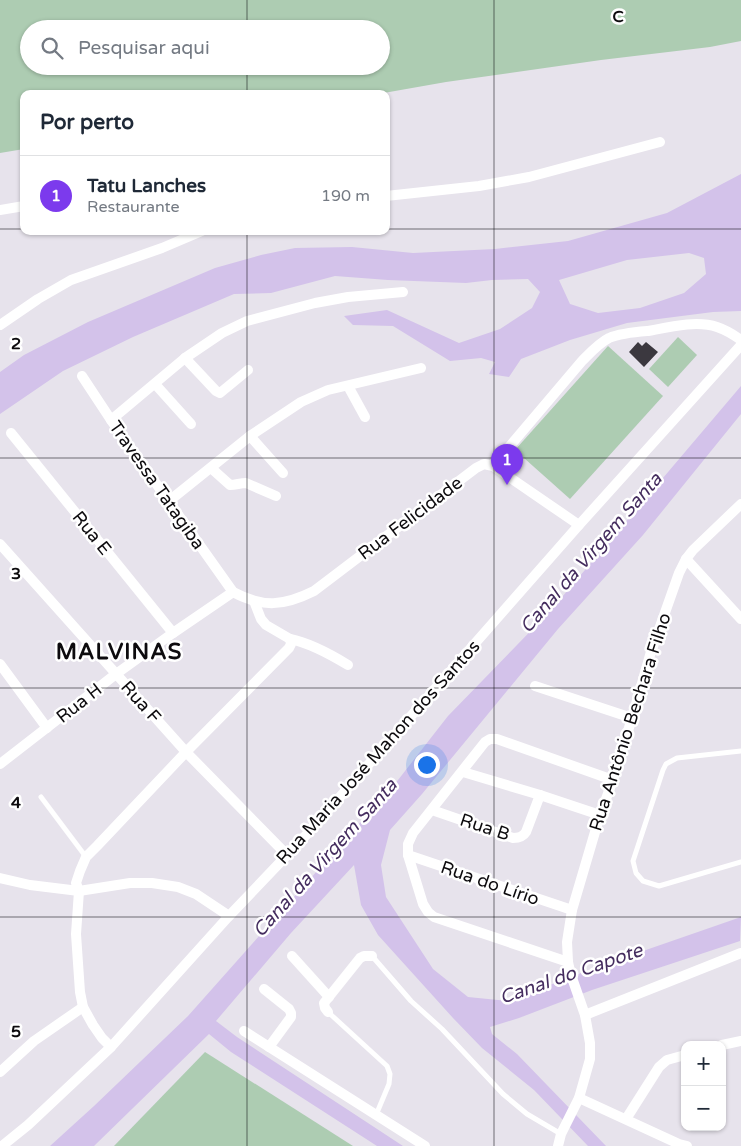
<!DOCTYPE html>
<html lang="pt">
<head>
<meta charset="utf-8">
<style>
  :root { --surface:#fff; --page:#f2f2f3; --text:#1f2937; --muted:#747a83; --line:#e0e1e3; --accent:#7c3aed }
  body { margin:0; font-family:"Varela Round",sans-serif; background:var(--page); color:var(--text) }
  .controls { position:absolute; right:15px; bottom:15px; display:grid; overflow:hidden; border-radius:10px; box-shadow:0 1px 4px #0004 }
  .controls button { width:45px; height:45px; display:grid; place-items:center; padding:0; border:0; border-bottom:1px solid var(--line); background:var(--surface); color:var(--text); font:25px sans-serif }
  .you { position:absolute; left:426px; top:764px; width:18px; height:18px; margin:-12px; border:4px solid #fff; border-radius:50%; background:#1a73e8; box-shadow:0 0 0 8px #1a73e833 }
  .badge { display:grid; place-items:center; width:32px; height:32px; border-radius:50%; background:var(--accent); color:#fff; font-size:16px; font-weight:700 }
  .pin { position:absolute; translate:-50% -41px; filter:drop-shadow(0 1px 2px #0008) }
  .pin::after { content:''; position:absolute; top:26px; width:18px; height:15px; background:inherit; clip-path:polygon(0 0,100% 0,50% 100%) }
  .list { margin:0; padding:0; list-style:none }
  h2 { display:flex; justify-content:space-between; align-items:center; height:65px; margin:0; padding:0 20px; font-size:21px }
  h2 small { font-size:16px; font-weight:400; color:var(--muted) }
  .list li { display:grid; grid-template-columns:32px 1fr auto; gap:15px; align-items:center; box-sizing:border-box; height:80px; padding:0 20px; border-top:1px solid var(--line) }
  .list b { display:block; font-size:19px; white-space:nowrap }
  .list p { margin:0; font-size:16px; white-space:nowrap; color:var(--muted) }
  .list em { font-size:16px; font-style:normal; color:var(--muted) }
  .icon { flex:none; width:28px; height:28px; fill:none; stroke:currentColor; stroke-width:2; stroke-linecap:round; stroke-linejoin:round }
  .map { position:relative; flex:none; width:741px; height:1146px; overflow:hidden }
  .search { position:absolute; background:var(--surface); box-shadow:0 1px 4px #0004; left:20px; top:20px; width:370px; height:55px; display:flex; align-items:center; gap:12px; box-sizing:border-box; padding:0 18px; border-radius:28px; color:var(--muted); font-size:19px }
  .panel { position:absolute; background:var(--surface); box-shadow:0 1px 4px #0004; left:20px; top:90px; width:370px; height:145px; border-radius:10px }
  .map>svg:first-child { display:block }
  .green { fill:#adccb2; fill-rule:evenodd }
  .water { fill:#d3c2ea; fill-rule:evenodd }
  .building { fill:#3b383f }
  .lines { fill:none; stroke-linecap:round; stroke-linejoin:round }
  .service { stroke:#fff; stroke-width:5 }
  .minor { stroke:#fff; stroke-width:10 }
  .grid { fill:none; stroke:#0d0b0e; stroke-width:1; stroke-opacity:0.55 }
  .labels { text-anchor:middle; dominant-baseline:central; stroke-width:5; stroke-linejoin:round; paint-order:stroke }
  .street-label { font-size:18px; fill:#0d0b0e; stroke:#fff }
  .water-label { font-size:19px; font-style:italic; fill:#452d5f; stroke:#fff }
  .district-label { font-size:22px; font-weight:bold; letter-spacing:1px; fill:#0d0b0e; stroke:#fff }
  .grid-label { font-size:16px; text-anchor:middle; font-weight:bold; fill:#0d0b0e; stroke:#fff; stroke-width:5; stroke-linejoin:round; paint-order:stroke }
</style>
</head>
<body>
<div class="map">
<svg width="741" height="1146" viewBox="0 0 741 1146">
  <rect width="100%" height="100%" fill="#e7e3ec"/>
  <g class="green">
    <path d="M0 0H741V41L710 47 601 60 446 82 378 94H24V149L0 153ZM29 29H381V66H29Z"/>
    <polygon points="678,337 697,355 668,387 649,369"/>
    <polygon points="608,346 663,396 570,499 515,450"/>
    <polygon points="205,1052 353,1146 114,1146"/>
  </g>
  <g class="water">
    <path d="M741 174V311L713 312 627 323 570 340 521 359 509 377 489 374 495 362 481 358 450 361 393 326 353 325 344 316 387 310 459 343 500 329 532 308 540 292 528 279 492 280 466 283 388 280 335 276 271 293 234 294 133 337 63 371 0 414V372L24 355 88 322 215 268 261 255 295 248 352 247 413 253 495 249 568 241 667 213ZM689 253 704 258 706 274 684 293 640 308 598 313 570 304 559 280 627 260Z"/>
    <polygon points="741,386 741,414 643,535 558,629 422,794 390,830 381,865 386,897 433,969 468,997 508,1001 594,968 741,917 740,941 592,990 519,1018 490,1027 492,1034 517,1054 606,1146 588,1146 534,1090 482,1048 453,1018 378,935 361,905 354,865 291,933 216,1021 237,1037 403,1146 377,1146 231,1052 209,1034 94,1146 50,1146 94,1106 188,1016 398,780 448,716 551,610"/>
  </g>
  <polygon class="building" points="638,342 642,346 646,342 658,352 644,367 629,352"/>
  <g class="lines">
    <g class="service">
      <polyline points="741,751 677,758 666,764 663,770 633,861 636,873 643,881 659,886 741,862"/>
      <polyline points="41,797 86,857"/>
      <polyline points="372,956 411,1001 442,1029 503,1094 527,1114 561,1134"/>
      <polyline points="328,1012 387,1066 390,1074 389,1084 376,1115"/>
    </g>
    <g class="minor">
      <polyline points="386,196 479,186 529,177 660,142"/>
      <polyline points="0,210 24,206"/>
      <polyline points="0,325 38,299 71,280 162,248 202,231"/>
      <polyline points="185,358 216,391 220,393 248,370"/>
      <path d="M82 376 111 420 233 592C263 608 284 606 314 591L476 468 484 464 493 466 579 525"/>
      <polyline points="155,384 191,424"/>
      <polyline points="348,386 365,417"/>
      <polyline points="111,420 185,358 222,333 247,321 315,303 348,297 403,292"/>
      <polyline points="11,433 173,633"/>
      <polyline points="250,436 283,473"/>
      <path d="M493 466 582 361C591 352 599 343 609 338 621 333 635 332 648 331 669 327 697 320 717 327 726 330 734 335 741 340"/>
      <path d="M211 468 230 485C236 485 240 483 246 483L276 496"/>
      <polyline points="169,501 250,436 301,402 328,390 421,368"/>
      <polyline points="0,544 186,752 287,855"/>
      <polyline points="686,559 741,619"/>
      <path d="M290 639C310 643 330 654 348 665"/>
      <polyline points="0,664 47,728"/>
      <polyline points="535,686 632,718"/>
      <polyline points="0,764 116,674 173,633 233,592"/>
      <polyline points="463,772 540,795 600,815"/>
      <path d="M432 810 513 838C519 838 523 837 526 832L540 795"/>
      <polyline points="408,855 572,910"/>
      <polyline points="0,878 30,885 79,891 130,883 152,883 178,887 196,894 229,916"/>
      <polyline points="292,956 329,997"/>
      <polyline points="568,962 434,917 428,912 423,904 408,855 408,844 413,833 485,742 490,739 497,739 613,780"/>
      <polyline points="264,989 289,1009 291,1013 291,1017 269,1047"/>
      <polyline points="328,1012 325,1008 324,1003 360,958 364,956 372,956"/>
      <polyline points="585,1015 741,953"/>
      <polyline points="244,1031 425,1146"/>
      <polyline points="722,1045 741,1041"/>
      <polyline points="111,1047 102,1038 93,1025 83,1007 80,992 76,934 79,891 76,883 80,871 86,857 97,846 186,752 289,648 291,644 290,639 266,625 261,619 254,601"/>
      <polyline points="0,1072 34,1041 83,1007"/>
      <polyline points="579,1098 679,1144 687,1146"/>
      <polyline points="626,1119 659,1067 667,1060 685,1055"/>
      <polyline points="2,1146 28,1125 111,1047 229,916 310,831 579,525 741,345"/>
      <polyline points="558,1146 561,1134 579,1098 590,1059 590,1043 585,1015 571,975 568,962 567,942 572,910 600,815 613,780 632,718 650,655 679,573 686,559 693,550 741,504"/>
    </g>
  </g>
  <path class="grid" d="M247 0V29M494 0V1146M247 66V94M0 229H24M386 229H741M247 231V1146M0 458H741M0 688H741M0 917H741"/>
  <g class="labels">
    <g class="street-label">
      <text transform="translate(157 485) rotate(55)">Travessa Tatagiba</text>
      <text transform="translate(410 518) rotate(-37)">Rua Felicidade</text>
      <text transform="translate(92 533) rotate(51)">Rua E</text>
      <text transform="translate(141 702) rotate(48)">Rua F</text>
      <text transform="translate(79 703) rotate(-38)">Rua H</text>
      <text transform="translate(630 722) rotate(-72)">Rua Antônio Bechara Filho</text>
      <text transform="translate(378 752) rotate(-48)">Rua Maria José Mahon dos Santos</text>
      <text transform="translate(485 827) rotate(18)">Rua B</text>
      <text transform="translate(490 883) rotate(19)">Rua do Lírio</text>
    </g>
    <g class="water-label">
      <text transform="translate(591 553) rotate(-49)">Canal da Virgem Santa</text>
      <text transform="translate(325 858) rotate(-48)">Canal da Virgem Santa</text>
      <text transform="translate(571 974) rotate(-19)">Canal do Capote</text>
    </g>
    <g class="district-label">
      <text x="119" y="652">MALVINAS</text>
    </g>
  </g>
  <g class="grid-label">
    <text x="618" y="22">C</text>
    <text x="16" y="349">2</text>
    <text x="16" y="579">3</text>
    <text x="16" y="808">4</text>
    <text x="16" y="1037">5</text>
  </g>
</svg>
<div class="controls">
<button>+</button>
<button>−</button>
</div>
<div class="you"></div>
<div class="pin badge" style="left:507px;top:485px">1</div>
<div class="search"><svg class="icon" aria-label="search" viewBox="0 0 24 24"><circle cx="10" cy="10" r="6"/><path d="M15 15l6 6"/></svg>Pesquisar aqui</div>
<section class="panel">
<h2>Por perto<small></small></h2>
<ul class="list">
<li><span class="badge">1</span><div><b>Tatu Lanches</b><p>Restaurante</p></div><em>190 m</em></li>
</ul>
</section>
</div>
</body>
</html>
